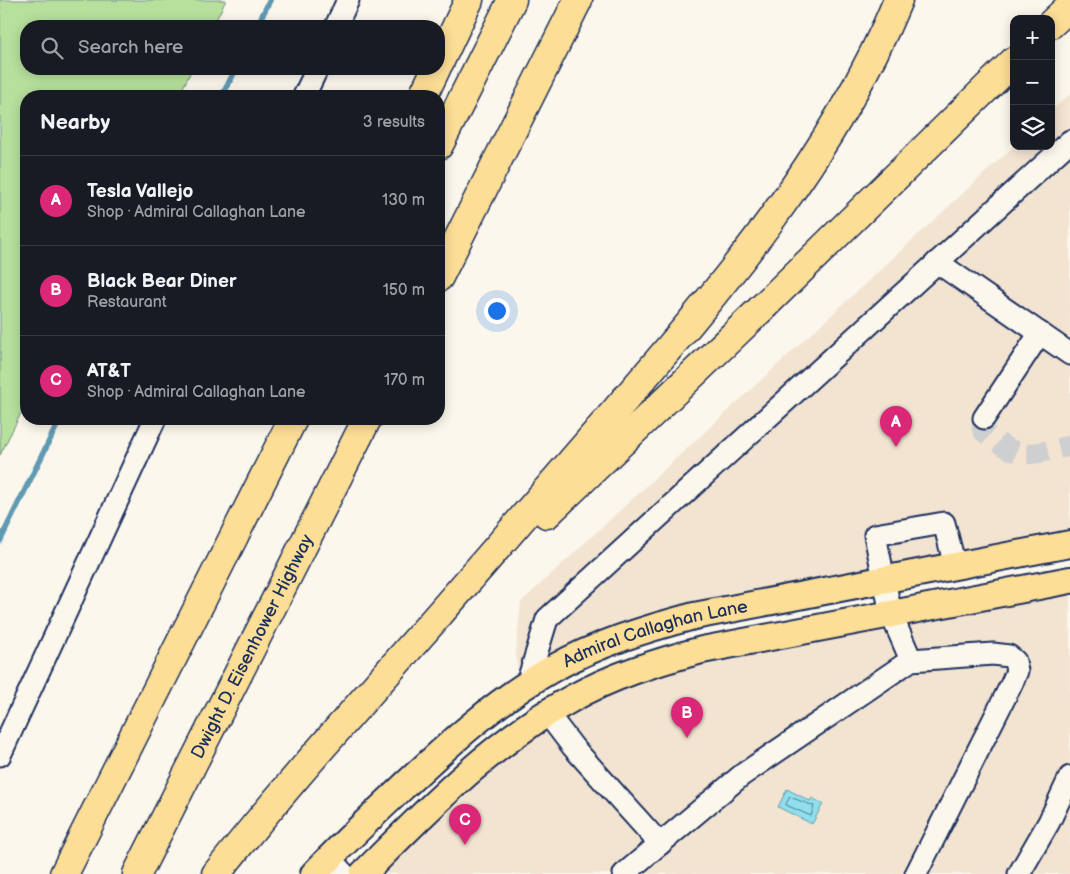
<!DOCTYPE html>
<html lang="en">
<head>
<meta charset="utf-8">
<style>
  :root { --surface:#171b24; --page:#20242c; --text:#f1f3f6; --muted:#9ea1a6; --line:#363941; --accent:#db2777 }
  body { margin:0; font-family:"Balsamiq Sans",sans-serif; background:var(--page); color:var(--text) }
  .controls { position:absolute; right:15px; top:15px; display:grid; overflow:hidden; border-radius:10px; box-shadow:0 2px 12px #0003 }
  .controls button { width:45px; height:45px; display:grid; place-items:center; padding:0; border:0; border-bottom:1px solid var(--line); background:var(--surface); color:var(--text); font:25px sans-serif }
  .you { position:absolute; left:496px; top:310px; width:18px; height:18px; margin:-12px; border:4px solid #fff; border-radius:50%; background:#1a73e8; box-shadow:0 0 0 8px #1a73e833 }
  .badge { display:grid; place-items:center; width:32px; height:32px; border-radius:50%; background:var(--accent); color:#fff; font-size:16px; font-weight:700 }
  .pin { position:absolute; translate:-50% -41px; filter:drop-shadow(0 1px 2px #0008) }
  .pin::after { content:''; position:absolute; top:26px; width:18px; height:15px; background:inherit; clip-path:polygon(0 0,100% 0,50% 100%) }
  .list { margin:0; padding:0; list-style:none }
  h2 { display:flex; justify-content:space-between; align-items:center; height:65px; margin:0; padding:0 20px; font-size:21px }
  h2 small { font-size:16px; font-weight:400; color:var(--muted) }
  .list li { display:grid; grid-template-columns:32px 1fr auto; gap:15px; align-items:center; box-sizing:border-box; height:90px; padding:0 20px; border-top:1px solid var(--line) }
  .list b { display:block; font-size:19px; white-space:nowrap }
  .list p { margin:0; font-size:16px; white-space:nowrap; color:var(--muted) }
  .list em { font-size:16px; font-style:normal; color:var(--muted) }
  .icon { flex:none; width:28px; height:28px; fill:none; stroke:currentColor; stroke-width:2; stroke-linecap:round; stroke-linejoin:round }
  .map { position:relative; flex:none; width:1070px; height:874px; overflow:hidden }
  .search { position:absolute; background:var(--surface); box-shadow:0 2px 12px #0003; left:20px; top:20px; width:425px; height:55px; display:flex; align-items:center; gap:12px; box-sizing:border-box; padding:0 18px; border-radius:20px; color:var(--muted); font-size:19px }
  .panel { position:absolute; background:var(--surface); box-shadow:0 2px 12px #0003; left:20px; top:90px; width:425px; height:335px; border-radius:20px }
  .map>svg:first-child { display:block }
  .built { fill:#f3e4d1 }
  .green { fill:#b7e09c; stroke:#69887d }
  .water { fill:#90e0ec; stroke:#6199b3 }
  .lines { fill:none; stroke-linecap:round; stroke-linejoin:round }
  .shore { stroke:#4a7697; stroke-width:1 }
  .stream { stroke:#6199b3; stroke-width:6 }
  .minor-tunnel { stroke:#cecfd0; stroke-width:21; stroke-dasharray:21 11; stroke-linecap:butt }
  .minor-casing { stroke:#1b2f5e; stroke-width:25 }
  .major-casing { stroke:#1b2f5e; stroke-width:30 }
  .highway-casing { stroke:#1b2f5e; stroke-width:31 }
  .minor { stroke:#fbf7ec; stroke-width:21 }
  .major { stroke:#fdde96; stroke-width:26 }
  .highway { stroke:#fdde96; stroke-width:28 }
  .labels { text-anchor:middle; dominant-baseline:central; stroke-width:4; stroke-linejoin:round; paint-order:stroke }
  .street-label { font-size:18px; fill:#1b2f5e; stroke:#fbf7ec }
</style>
</head>
<body>
<div class="map">
<svg width="1070" height="874" viewBox="0 0 1070 874">
  <rect width="100%" height="100%" fill="#fbf7ec"/>
  <filter id="ink" filterUnits="userSpaceOnUse"><feTurbulence type="fractalNoise" baseFrequency=".02" numOctaves="2"/><feDisplacementMap in="SourceGraphic" scale="10" xChannelSelector="R" yChannelSelector="G"/><feConvolveMatrix kernelMatrix="1 2 1 2 8 2 1 2 1" color-interpolation-filters="sRGB"/></filter>
  <g filter="url(#ink)">
    <g class="built">
      <polygon points="1070,94 1070,538 662,620 518,683 516,652 521,602 1014,146 1051,146 1051,111"/>
      <polygon points="1070,591 1070,874 382,874 470,791 526,743 554,724 604,696 670,672 704,663"/>
    </g>
    <polygon class="green" points="0,0 226,0 213,26 26,26 26,69 192,69 179,96 26,96 26,403 0,455"/>
    <polygon class="water" points="787,789 810,801 812,798 823,804 812,824 778,807"/>
    <g class="lines">
      <polygon class="shore" points="790,797 814,806 811,816 786,805"/>
      <g class="stream">
        <polyline points="257,26 270,0"/>
        <polyline points="222,96 236,69"/>
        <polyline points="0,541 60,419"/>
      </g>
      <path class="minor-tunnel" d="M984 418 982 428 984 432C1023 462 1024 455 1070 446"/>
      <g class="minor-casing">
        <g id="minor">
          <polyline points="336,26 348,0"/>
          <polyline points="304,96 317,69"/>
          <polyline points="937,262 1070,354"/>
          <polyline points="984,418 1040,333"/>
          <polyline points="911,660 891,614 875,535 944,523 955,566"/>
          <polyline points="527,684 547,619 1070,141"/>
          <polyline points="547,713 573,747 660,844"/>
          <polyline points="0,755 155,419"/>
          <polyline points="329,858 344,874"/>
          <polyline points="624,874 742,775 911,660 993,654 1009,656 1015,661 1017,671 1012,683 916,874"/>
          <polyline points="1019,874 1049,822 1070,777"/>
        </g>
      </g>
      <g class="major-casing">
        <g id="major">
          <path id="s1" d="M314 874C343 843 373 815 404 786 450 743 497 700 552 669 596 644 645 629 694 616L1070 544"/>
          <path d="M363 874C426 811 492 742 571 699 612 676 656 662 702 650L1070 580"/>
        </g>
      </g>
      <g class="highway-casing">
        <g id="highway">
          <polyline points="1051,24 1070,6"/>
          <polyline points="439,63 469,0"/>
          <polyline points="423,96 436,69"/>
          <polyline points="439,145 512,0"/>
          <polyline points="439,277 578,0"/>
          <polyline points="547,514 763,307 1014,61"/>
          <polyline points="64,874 293,419"/>
          <path id="s2" d="M137 874 367 419"/>
          <path d="M216 874C283 789 356 709 427 628 486 561 544 493 603 425 716 294 831 162 898 0"/>
        </g>
      </g>
      <use href="#minor" class="minor"/>
      <use href="#major" class="major"/>
      <use href="#highway" class="highway"/>
    </g>
  </g>
  <g class="labels">
    <g class="street-label">
      <text stroke="none"><textPath href="#s1" startOffset="425">Admiral Callaghan Lane</textPath></text>
      <text stroke="none"><textPath href="#s2" startOffset="255">Dwight D. Eisenhower Highway</textPath></text>
    </g>
  </g>
</svg>
<div class="controls">
<button>+</button>
<button>−</button>
<button><svg class="icon" aria-label="layers" viewBox="0 0 24 24"><path d="M12 4l9 5-9 5-9-5zM3 14l9 5 9-5"/></svg></button>
</div>
<div class="you"></div>
<div class="pin badge" style="left:896px;top:447px">A</div>
<div class="pin badge" style="left:687px;top:738px">B</div>
<div class="pin badge" style="left:465px;top:845px">C</div>
<div class="search"><svg class="icon" aria-label="search" viewBox="0 0 24 24"><circle cx="10" cy="10" r="6"/><path d="M15 15l6 6"/></svg>Search here</div>
<section class="panel">
<h2>Nearby<small>3 results</small></h2>
<ul class="list">
<li><span class="badge">A</span><div><b>Tesla Vallejo</b><p>Shop · Admiral Callaghan Lane</p></div><em>130 m</em></li>
<li><span class="badge">B</span><div><b>Black Bear Diner</b><p>Restaurant</p></div><em>150 m</em></li>
<li><span class="badge">C</span><div><b>AT&amp;T</b><p>Shop · Admiral Callaghan Lane</p></div><em>170 m</em></li>
</ul>
</section>
</div>
</body>
</html>
